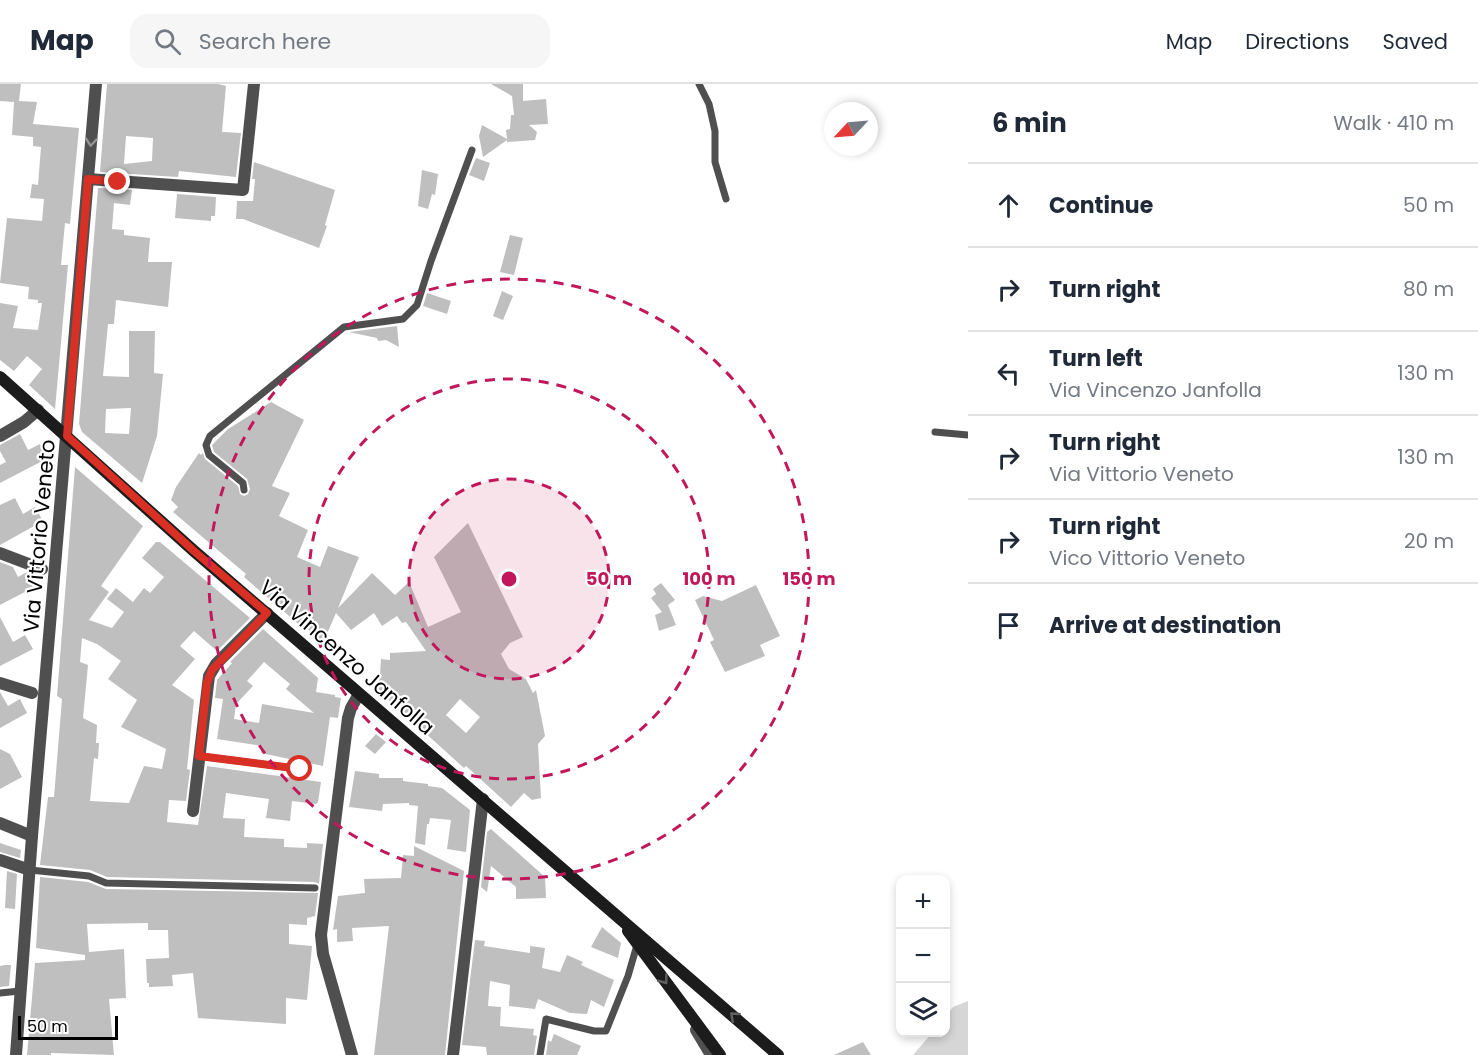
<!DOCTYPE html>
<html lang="en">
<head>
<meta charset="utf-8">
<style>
  :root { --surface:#fff; --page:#f6f6f7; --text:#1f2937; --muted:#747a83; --line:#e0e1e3 }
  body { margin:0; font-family:Poppins,sans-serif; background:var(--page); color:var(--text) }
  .controls { position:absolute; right:18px; bottom:18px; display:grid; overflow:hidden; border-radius:12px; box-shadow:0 3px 9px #0003 }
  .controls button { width:54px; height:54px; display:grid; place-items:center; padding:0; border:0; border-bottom:2px solid var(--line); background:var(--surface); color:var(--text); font:30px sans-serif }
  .compass { position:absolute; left:824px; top:18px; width:54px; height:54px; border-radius:50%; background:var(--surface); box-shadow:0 3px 9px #0003; rotate:244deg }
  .scale { position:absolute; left:18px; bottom:15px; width:100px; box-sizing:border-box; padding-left:6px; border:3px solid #000; border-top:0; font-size:16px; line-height:21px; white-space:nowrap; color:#000; -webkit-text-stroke:4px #fff; paint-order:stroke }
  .stop { position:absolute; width:18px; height:18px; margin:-14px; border:4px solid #d93025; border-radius:50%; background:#fff }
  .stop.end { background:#d93025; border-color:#fff; box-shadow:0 2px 6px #0008 }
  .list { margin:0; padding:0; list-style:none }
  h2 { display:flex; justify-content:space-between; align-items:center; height:78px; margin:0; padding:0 24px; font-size:26px }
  h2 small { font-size:20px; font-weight:400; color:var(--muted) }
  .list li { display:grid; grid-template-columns:39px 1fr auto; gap:18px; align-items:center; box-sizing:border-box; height:84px; padding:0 24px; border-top:2px solid var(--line) }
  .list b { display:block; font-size:22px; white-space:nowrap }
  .list p { margin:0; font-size:20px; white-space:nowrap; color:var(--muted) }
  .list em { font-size:20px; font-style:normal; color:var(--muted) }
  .icon { flex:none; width:33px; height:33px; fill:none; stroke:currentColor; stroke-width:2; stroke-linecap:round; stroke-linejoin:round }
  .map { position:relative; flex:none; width:968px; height:971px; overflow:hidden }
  header { display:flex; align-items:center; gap:36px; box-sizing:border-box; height:84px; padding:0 30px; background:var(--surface); border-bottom:2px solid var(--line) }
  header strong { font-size:28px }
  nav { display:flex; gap:33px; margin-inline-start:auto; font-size:21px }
  .search { width:420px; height:54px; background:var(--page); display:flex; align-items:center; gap:15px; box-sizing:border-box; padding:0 21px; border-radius:18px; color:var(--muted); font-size:22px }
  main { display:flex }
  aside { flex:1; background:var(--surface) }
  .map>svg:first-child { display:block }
  .green { fill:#d6d6d6 }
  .building { fill:#bfbfbf; fill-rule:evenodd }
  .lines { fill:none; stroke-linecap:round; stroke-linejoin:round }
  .service { stroke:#4f4f4f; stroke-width:7 }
  .minor { stroke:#4f4f4f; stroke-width:12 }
  .tertiary { stroke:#4f4f4f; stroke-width:12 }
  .secondary { stroke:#1c1c1c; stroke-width:12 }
  .oneway { stroke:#959595 }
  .oneway2 { stroke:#606060 }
  .route { stroke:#d93025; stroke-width:8 }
  .ring { fill:none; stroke:#c2185b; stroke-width:3; stroke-dasharray:10 8 }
  .labels { text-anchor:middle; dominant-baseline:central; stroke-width:4.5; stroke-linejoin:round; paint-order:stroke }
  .street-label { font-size:21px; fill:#000; stroke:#fff }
  .centre { fill:#c2185b; stroke:#fff; stroke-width:3 }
  .ring-label { font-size:18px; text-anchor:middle; font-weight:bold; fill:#c2185b; stroke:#fff; stroke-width:4.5; stroke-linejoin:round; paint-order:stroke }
</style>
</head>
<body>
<header>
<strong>Map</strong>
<div class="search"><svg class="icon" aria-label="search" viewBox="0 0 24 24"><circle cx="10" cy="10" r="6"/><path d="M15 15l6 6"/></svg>Search here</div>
<nav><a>Map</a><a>Directions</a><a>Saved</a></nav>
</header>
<main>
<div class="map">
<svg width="968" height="971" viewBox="0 0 968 971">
  <rect width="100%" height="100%" fill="#fff"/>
  <polygon class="green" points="968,917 968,971 913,971 932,949 946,948 946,932 953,923"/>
  <g class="building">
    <polygon points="0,0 21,0 19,17 37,18 33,40 79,44 70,140 65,139 61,181 68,181 55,325 29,301 42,285 27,272 14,287 0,276 0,219 18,222 13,244 38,246 42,219 38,219 38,216 28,215 29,203 0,199 7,134 42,137 44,115 30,114 32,100 38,101 41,63 33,62 33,53 12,51 14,18 0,17"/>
    <path d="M107 0H218L226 2 222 48 241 49 236 93 179 87 178 93 100 88ZM126 52 153 54 152 77 124 80Z"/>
    <polygon points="491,0 523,0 523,17 546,15 548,40 529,41 537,48 535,56 507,58 507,56 483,73 479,52 482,41 507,55 506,46 510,45 511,31 514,31 512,12"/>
    <polygon points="476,74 490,79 484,97 469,91"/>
    <polygon points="254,78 335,106 325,141 327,142 319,164 243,135 236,135 237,117 253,117 255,95 252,95"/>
    <polygon points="422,86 438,90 435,111 432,110 428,125 418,122"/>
    <path d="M98 104 132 106 130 121 114 119 112 145 124 146V151L150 154 148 178H172L168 223 116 216 114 240H108L103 292 129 293V247H155L154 289 163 290 157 352 142 399 82 348 79 340ZM131 324 129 350 105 349 106 325Z"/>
    <polygon points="177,110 216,113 215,132 211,132 211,137 175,134"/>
    <polygon points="510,151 523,154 514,191 500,188"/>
    <polygon points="502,207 513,212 503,236 493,232"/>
    <polygon points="427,209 451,217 447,230 423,222"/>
    <polygon points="397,242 399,263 386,256 378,257 377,254 349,248"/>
    <path d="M271 318 304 336 272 402 290 409 279 432 308 446 297 473 320 483 328 462 359 473 338 524 372 489 395 511 409 498 428 543 461 528 434 473 468 439 523 553 510 559 501 570 509 585 526 595 533 609 536 606 545 652 538 660 541 714 532 716 524 709 511 723 466 682 464 684 371 600 380 590 381 575 390 576V569L426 567 406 538 402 539 397 532 382 542 374 529 351 546 336 529 323 559 305 543 303 544 244 493 246 490 173 428 178 423 171 416 176 403 199 369 201 371 203 369 205 375 238 402 240 410 244 412 248 410 250 405 247 395 214 368 212 361 228 345ZM460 615 480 633 466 649 446 631Z"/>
    <polygon points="20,350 28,366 40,360 48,374 0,399 0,381 6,378 0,367 0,361"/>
    <path d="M75 383 143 442 101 502 109 508 89 536 112 544 124 528 107 515 116 504 133 518 144 504 150 509 164 493 142 474 156 458H160L250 534 217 567 194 547 180 562 195 575 172 601 194 616 187 685 190 686 186 717 169 716 167 738 198 741 207 682 321 698 318 718 316 720 292 717 290 737 266 734 269 715 226 709 223 734 245 735 244 753 284 755V763L307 764V759L323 760 319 800 315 798 107 793 90 786 40 781 48 713H54L62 615 57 612ZM82 554 97 560 121 577 108 595 137 616 121 643 166 665 162 685 144 682 129 719 90 717 94 674 98 675 99 659H96L97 641 83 634 88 581 80 578Z"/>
    <polygon points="15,414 23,430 35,423 43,437 0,461 0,421"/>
    <polygon points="0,478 13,483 18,493 27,488 32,490 38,501 0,521"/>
    <polygon points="661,499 675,516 668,521 676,541 659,547 655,531 662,528 651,514 656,510 653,505"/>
    <polygon points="756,501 780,552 760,561 765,572 725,588 710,558 714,556 695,516 703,512 722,517"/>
    <polygon points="0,533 13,558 25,551 33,565 0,582"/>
    <path d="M263 545 318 594 316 608 335 611V613L341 614 338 634 330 633 323 682 261 669 262 662 217 655 223 615 215 614 217 596 232 579 230 578ZM264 578 290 600 286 605 314 629 262 620 259 639 234 635 236 620 253 602 247 597Z"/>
    <polygon points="0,608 8,622 20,615 27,629 0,644"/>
    <polygon points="376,650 386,658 375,670 365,662"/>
    <polygon points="0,665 10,670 22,693 0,705"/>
    <polygon points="355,687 379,690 379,694 403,694 403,697 428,700 428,702 442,704 470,726 466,768 447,765 451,736 430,734 429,740 427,740 425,761 415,759 418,722 409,721 409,719 383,720 382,727 349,723"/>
    <polygon points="491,745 545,793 546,814 516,815 516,803 491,782 487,808 481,803 487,748"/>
    <polygon points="0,759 21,766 20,774 0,768"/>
    <polygon points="414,762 464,787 445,971 374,971 389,842 352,844 353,857 337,858 337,845 333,846 338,812 365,809 364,795 401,794 403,771 414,772"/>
    <polygon points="7,787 17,790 15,825 5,824"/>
    <polygon points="40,793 88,798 106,805 318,809 315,832 307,834 307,841 289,840 289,860 312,862 307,916 286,914 286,940 198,934 193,889 172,891 173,902 149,903 149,899 147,899 146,875 169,874 168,846 148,846 148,839 87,840 89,868 124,865 126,914 109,915 114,971 51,969 51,971 27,971 35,879 85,876 85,871 36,864"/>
    <polygon points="602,843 621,859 618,874 591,863"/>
    <polygon points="475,856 485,857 484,862 530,869 530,862 545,864 542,884 560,888 567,871 583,878 581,881 614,896 604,923 591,916 587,930 570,929 538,915 535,925 509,922 510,901 490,897 488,922 501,923 500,942 534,945 533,951 537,952 534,971 487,971 486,963 462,961"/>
    <polygon points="5,881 11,881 9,902 0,903 0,882"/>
    <polygon points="554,950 581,962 577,971 546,971 548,956 551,958"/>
    <polygon points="863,958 871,971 834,971"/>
  </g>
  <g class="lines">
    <g class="service">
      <polyline points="699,0 709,20 715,47 715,78 726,115"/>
      <polyline points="935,348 968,351"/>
      <polyline points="244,406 243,399 209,371 206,361 210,352 344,243 403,235 417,221 431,177 472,66"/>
      <polyline points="199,672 300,685"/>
      <polyline points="30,786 89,792 106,799 315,804"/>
      <polyline points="0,909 20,907"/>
      <polyline points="540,971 546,935 594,947 606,947 628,892 637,861"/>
    </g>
    <g class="minor">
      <polyline points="88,95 243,106 254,0"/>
      <polyline points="0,352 24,338 38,326"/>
      <polyline points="0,469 42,485"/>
      <polyline points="0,599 32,609"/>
      <polyline points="193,727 209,592 216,580 267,529"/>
      <polyline points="0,739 32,752"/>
      <polyline points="0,776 30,786"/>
      <polyline points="16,971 32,752 96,0"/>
      <polyline points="352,971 323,870 321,851 348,634 351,624 359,610"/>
      <polyline points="453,971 483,715"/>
    </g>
    <polyline class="tertiary" points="696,946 711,971"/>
    <g class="secondary">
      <polyline points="0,293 194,467 778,971"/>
      <polyline points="628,847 720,971"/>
    </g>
  </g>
  <defs><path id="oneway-chevron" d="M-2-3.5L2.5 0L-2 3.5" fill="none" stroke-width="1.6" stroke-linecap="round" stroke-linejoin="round" transform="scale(1.5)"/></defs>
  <use class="oneway" href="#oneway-chevron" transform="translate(91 58) rotate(95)"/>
  <g class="oneway2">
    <use href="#oneway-chevron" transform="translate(664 896) rotate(53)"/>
    <use href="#oneway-chevron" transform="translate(734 932) rotate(-139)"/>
  </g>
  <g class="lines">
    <polyline class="route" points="118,98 88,95 67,352 194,467 267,529 212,586 207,599 199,672 300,685"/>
  </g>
  <circle cx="509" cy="495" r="100" fill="#c2185b" fill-opacity=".12"/>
  <g class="ring">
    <circle cx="509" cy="495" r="100"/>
    <circle cx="509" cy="495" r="200"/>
    <circle cx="509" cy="495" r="300"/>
  </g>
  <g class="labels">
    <g class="street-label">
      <text transform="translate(39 452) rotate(-85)">Via Vittorio Veneto</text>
      <text transform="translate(347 573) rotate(41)">Via Vincenzo Janfolla</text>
    </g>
  </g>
  <circle cx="509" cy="495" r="9" class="centre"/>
  <g class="ring-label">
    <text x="609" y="501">50 m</text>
    <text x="709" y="501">100 m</text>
    <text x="809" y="501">150 m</text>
  </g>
</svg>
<div class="controls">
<button>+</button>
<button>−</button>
<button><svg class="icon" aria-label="layers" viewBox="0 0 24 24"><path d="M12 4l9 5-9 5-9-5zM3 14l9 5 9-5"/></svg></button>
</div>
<svg class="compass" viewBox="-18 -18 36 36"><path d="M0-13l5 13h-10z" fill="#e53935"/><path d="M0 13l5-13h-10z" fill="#747a83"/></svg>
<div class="scale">50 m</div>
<div class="stop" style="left:300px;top:685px"></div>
<div class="stop end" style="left:118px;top:98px"></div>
</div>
<aside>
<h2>6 min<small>Walk · 410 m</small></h2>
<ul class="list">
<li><svg class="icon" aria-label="ahead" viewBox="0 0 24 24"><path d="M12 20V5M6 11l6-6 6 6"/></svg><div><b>Continue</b></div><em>50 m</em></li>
<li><svg class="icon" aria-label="right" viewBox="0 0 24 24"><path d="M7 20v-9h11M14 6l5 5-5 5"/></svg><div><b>Turn right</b></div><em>80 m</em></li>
<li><svg class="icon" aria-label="left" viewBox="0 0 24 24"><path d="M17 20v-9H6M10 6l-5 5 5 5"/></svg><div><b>Turn left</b><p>Via Vincenzo Janfolla</p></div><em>130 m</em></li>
<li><svg class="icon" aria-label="right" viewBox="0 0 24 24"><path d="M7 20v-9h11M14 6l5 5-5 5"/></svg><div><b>Turn right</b><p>Via Vittorio Veneto</p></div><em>130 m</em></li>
<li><svg class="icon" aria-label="right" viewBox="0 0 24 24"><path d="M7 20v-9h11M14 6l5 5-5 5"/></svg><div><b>Turn right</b><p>Vico Vittorio Veneto</p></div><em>20 m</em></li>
<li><svg class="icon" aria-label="arrive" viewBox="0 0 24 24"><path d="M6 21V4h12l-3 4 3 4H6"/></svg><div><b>Arrive at destination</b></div></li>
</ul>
</aside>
</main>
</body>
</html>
